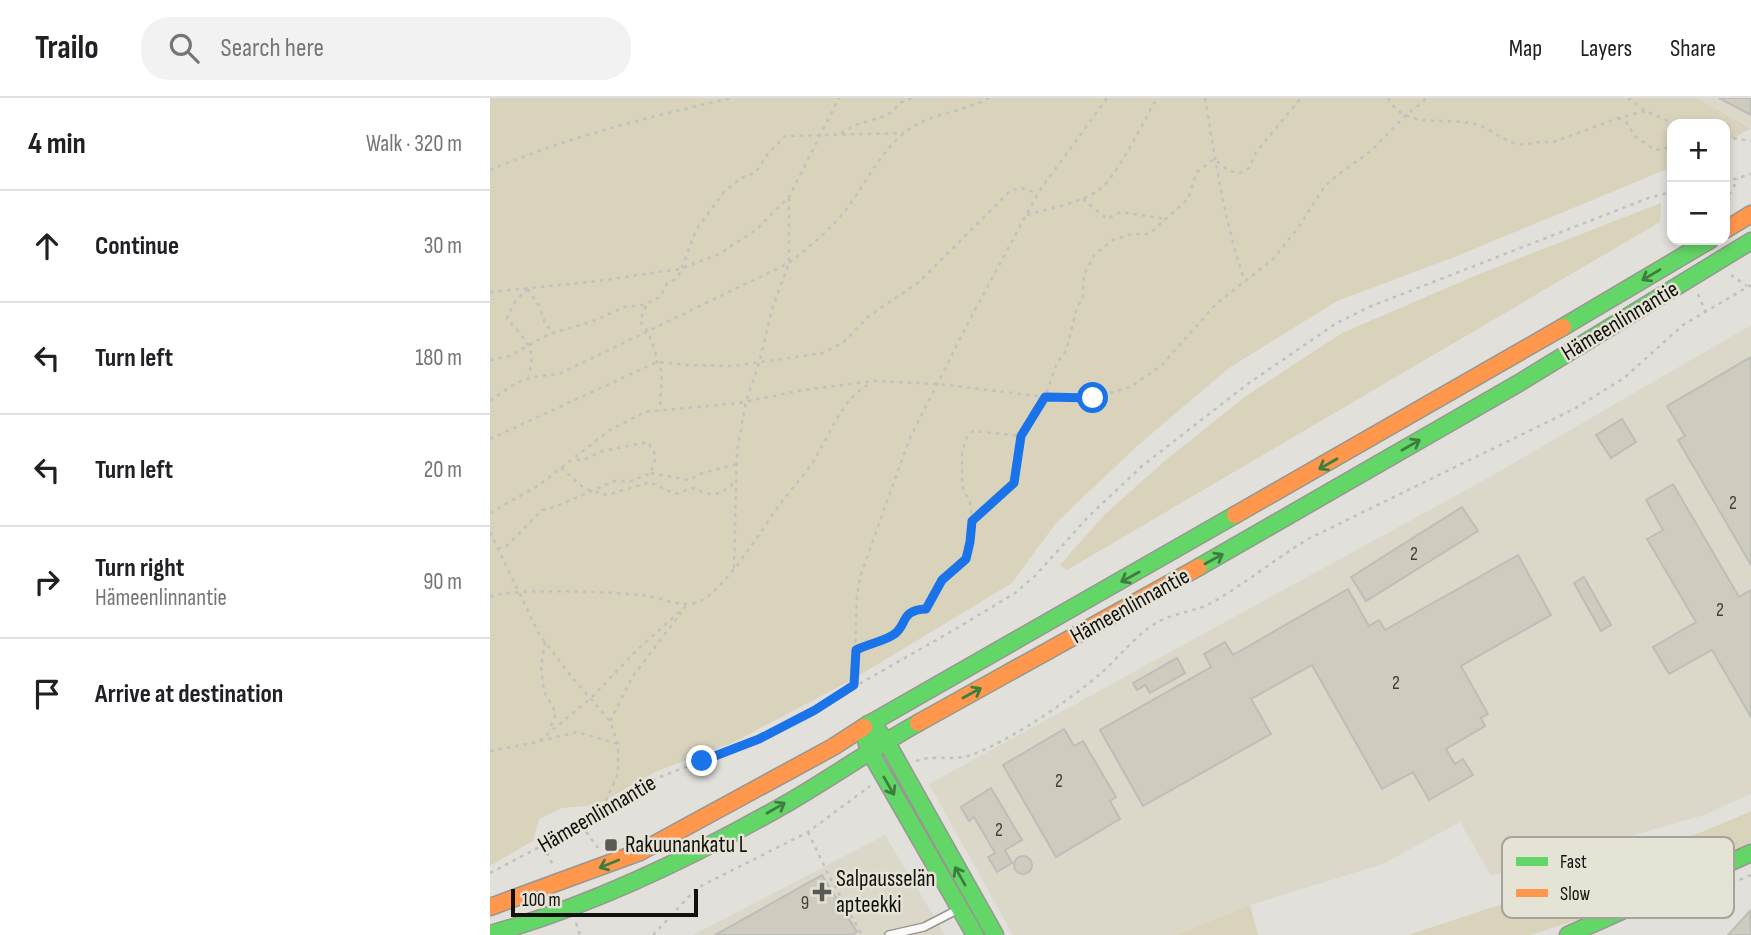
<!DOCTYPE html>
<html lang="en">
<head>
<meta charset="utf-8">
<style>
  :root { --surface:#fff; --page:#f2f2f2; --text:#202124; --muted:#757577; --line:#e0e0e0 }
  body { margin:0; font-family:"Sofia Sans Condensed",sans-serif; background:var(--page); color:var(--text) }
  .controls { position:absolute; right:21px; top:21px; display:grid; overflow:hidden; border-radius:14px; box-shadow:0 4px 10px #0003 }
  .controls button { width:63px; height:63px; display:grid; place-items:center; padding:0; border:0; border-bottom:2px solid var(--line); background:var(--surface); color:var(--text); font:35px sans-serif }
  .scale { position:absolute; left:21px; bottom:18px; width:187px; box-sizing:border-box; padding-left:7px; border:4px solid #12110d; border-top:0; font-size:19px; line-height:24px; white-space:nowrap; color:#12110d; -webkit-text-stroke:5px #e5e2d6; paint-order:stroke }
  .stop { position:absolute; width:21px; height:21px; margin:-16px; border:5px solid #1a73e8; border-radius:50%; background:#fff }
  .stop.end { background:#1a73e8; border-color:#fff; box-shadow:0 2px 7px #0008 }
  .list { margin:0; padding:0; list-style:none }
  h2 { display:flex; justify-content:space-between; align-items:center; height:91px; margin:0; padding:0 28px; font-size:30px }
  h2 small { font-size:23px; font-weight:400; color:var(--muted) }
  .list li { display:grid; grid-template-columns:46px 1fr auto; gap:21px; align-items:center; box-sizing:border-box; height:112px; padding:0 28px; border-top:2px solid var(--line) }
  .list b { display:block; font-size:26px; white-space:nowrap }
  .list p { margin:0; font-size:23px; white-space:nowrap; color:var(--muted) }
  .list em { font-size:23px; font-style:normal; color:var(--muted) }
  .icon { flex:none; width:38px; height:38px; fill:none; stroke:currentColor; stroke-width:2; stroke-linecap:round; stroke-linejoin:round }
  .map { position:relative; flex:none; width:1261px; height:837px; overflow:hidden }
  header { display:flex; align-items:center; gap:42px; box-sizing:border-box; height:98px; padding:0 35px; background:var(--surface); border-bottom:2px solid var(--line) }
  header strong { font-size:33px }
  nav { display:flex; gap:38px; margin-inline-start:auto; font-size:24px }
  .search { width:490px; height:63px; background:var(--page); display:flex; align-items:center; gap:18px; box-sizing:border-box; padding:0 24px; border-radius:28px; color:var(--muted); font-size:26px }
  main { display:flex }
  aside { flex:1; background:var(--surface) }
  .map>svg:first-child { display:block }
  .built { fill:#dbd8ca }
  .green { fill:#d9d3bc }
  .building { fill:#cfcbbe; stroke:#bebdb8; stroke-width:2 }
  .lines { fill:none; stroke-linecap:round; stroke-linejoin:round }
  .lane-casing { stroke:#989691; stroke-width:10 }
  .fast-casing { stroke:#989691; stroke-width:19 }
  .slow-casing { stroke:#989691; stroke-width:19 }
  .path { stroke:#c1c1be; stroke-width:2.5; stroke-dasharray:3.5 5; stroke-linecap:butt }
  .lane { stroke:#fbfaf9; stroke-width:7 }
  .fast { stroke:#63d668; stroke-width:16 }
  .slow { stroke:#ff974d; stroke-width:16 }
  .oneway { stroke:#3f7d3f }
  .route { stroke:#1a73e8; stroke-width:9 }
  .poi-dot { fill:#5b5955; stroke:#e5e2d6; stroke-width:2.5 }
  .labels { text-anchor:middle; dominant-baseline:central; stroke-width:5; stroke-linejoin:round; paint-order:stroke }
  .number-label { font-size:19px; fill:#414039 }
  .street-label { font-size:23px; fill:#12110d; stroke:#e5e2d6 }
  .poi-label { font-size:23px; fill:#12110d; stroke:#e5e2d6; text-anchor:start }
  .key { fill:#e5e2d6; stroke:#a6a39a; stroke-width:2 }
  .key-label { font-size:19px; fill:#12110d }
</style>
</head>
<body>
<header>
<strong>Trailo</strong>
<div class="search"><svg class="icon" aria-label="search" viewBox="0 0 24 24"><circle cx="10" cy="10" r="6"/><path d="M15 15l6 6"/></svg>Search here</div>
<nav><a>Map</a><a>Layers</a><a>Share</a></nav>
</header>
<main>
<aside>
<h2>4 min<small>Walk · 320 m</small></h2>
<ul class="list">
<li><svg class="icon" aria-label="ahead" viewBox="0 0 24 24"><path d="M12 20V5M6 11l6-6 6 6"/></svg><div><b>Continue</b></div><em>30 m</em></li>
<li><svg class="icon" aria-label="left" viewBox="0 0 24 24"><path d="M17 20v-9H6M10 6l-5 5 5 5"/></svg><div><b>Turn left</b></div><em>180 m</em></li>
<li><svg class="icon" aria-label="left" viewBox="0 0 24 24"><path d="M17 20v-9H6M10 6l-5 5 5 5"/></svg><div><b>Turn left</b></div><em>20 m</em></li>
<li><svg class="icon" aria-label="right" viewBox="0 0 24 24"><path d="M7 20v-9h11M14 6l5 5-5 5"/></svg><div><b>Turn right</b><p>Hämeenlinnantie</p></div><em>90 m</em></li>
<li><svg class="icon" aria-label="arrive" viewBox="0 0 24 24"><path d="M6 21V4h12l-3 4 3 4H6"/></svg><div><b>Arrive at destination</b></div></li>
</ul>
</aside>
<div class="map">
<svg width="1261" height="837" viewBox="0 0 1261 837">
  <rect width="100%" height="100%" fill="#e2e0da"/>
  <g class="built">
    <polygon points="1207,0 1261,0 1261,29"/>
    <polygon points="1261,227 1261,696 1214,717 1001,778 970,724 893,766 760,807 686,837 523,837 439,686 998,380"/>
    <polygon points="395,737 455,837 203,837"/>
  </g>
  <g class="green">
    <polygon points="0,0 1207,0 1261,30 1235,45 1235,26 1182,26 1182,69 967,158 847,203 739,270 646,349 566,425 522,485 360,583 242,645 165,674 107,707 72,710 49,721 43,743 0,768"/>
    <polygon points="1171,105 1170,124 577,472 570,467 615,416 677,361 756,298 852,235 994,174"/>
    <path d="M1261 713V746L1109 815 1040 837H918C1034 799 1149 763 1261 713Z"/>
    <polygon points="760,807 768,837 686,837"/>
  </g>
  <g class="building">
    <polygon points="1229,0 1261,0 1261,17"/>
    <polygon points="1261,259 1261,467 1188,342 1195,338 1177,308"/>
    <polygon points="1132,321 1146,344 1121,360 1106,337"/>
    <polygon points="1183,386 1249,499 1261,492 1261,619 1222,552 1179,576 1163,549 1206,524 1157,441 1173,432 1156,402"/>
    <polygon points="972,409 988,433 876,503 861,479"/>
    <polygon points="1028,457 1061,517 971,568 998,616 991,620 995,628 956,651 965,666 973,661 983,677 939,702 923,674 892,691 822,567 761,601 781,636 653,708 610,632 721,569 714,556 735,544 743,557 858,491 879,528 889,522 895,532"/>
    <polygon points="1094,479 1121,527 1111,533 1084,485"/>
    <polygon points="687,560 695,575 660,595 655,587 647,592 643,585"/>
    <polygon points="574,631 584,648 593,643 626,699 620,703 630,721 566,759 513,667"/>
    <polygon points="501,690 532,742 515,752 522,765 507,774 498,759 505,755 484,719 479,723 471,709"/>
    <circle cx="533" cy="767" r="9"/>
    <polygon points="332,777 367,834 362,837 225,837"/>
    <polygon points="1260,813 1261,837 1238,837"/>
  </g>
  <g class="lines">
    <g class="lane-casing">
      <polyline id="lane" points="399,837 434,829 467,812"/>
    </g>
    <g class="fast-casing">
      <g id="fast">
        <polyline points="1073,229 1220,142"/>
        <polyline points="709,469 1029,285 1261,143"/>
        <polyline points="374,629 745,417"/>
        <path d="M0 836C105 807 207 757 301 703 344 678 385 649 428 625"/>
        <polyline points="485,837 380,654 375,640 378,626 386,630 396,643 505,837"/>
        <polyline points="1078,837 1261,755"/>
      </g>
    </g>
    <g class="slow-casing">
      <g id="slow">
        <polyline points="1235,132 1261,116"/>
        <polyline points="745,417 1073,229"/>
        <polyline points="428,625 709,469"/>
        <polyline points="0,809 150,754 343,649 374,629"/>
      </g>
    </g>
    <g class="path">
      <path d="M715 0C726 64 733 119 754 181"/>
      <path d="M898 0C916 34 957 17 988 27 1003 32 1013 43 1028 46 1039 48 1050 41 1061 45L1128 20 1156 13"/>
      <polyline points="1138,0 1156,13 1185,26"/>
      <polyline points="1128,20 1137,25 1145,38 1165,52 1182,49"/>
      <polyline points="351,35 368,26 395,18 402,14 410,5 422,0"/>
      <polyline points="1235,39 1261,43"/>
      <path d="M0 72C77 39 159 19 241 0"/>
      <polyline points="1235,84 1261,76"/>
      <polyline points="593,101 617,121 631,114 676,121"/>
      <polyline points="1235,104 1248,81"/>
      <path d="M537 117C560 110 588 106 609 92 626 80 655 21 667 0"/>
      <polyline points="1241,177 1257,188"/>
      <path d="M38 191 26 202 17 220C33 241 49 250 38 278"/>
      <polyline points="38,191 49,208 56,228 65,234"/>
      <polyline points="0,194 108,183 190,171 229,156 267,131 299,99 349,0"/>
      <polyline points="1208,196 1215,213"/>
      <polyline points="156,208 150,223 158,234 165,252 167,264 172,274 170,313"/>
      <polyline points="0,262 20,258 59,236 101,224 134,209 154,207 170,199 177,185 184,182 190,175 206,132 234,94 251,80 265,75 277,57 295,38 414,35"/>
      <path d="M0 303C29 282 33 279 69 276L299 165C320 148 342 131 358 109 377 83 389 56 414 35 438 15 471 15 499 0"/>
      <polyline points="0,341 167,264 196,267 243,268 333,255 354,244 379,218 429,184 521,92 531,90 548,95"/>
      <path d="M71 370 95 391 117 397 160 384 185 396 203 390C226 400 226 398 246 384"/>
      <polyline points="161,375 198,382 213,375 247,366"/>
      <polyline points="0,415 49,387 120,332 155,314 249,305 313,292 384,283 449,286 555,299 603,300 640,289 671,268 726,206 782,162 808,130 834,89 845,79 882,52 914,19 937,0"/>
      <polyline points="482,423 524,385 531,338"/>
      <polyline points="0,434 49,536 80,577 120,623 128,646 128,676 112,711"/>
      <polyline points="8,451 18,447 52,412 65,409 124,383 141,383 161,375 166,358 158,344 113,353 95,361 83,362"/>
      <polyline points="244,470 247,352 256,304 269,265 282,211 299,165 299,99"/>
      <path d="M0 499C19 489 133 494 158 498 175 501 194 511 210 503 235 492 273 430 290 406 301 392 313 378 323 364 341 335 350 302 382 284"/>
      <polyline points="55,544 51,569 54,593 66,615 59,633"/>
      <path d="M366 552C377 546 392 544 403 537 418 528 410 512 436 511L452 482 476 461 480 444 482 423 480 405 472 388V355L476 341 483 333 531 338 546 310 555 299 567 265 576 253 586 213 593 198 594 177 604 157 623 142 642 136H659L698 101 707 74 724 61 739 73 750 75 759 70 766 54 811 0"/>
      <polyline points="364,587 367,496 371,476 419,342 479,223 548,95 617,0"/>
      <polyline points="120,623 143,578 191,515"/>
      <polyline points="50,643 87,634 128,646"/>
      <polyline points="0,653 48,644 101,600 147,552 197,507"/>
      <path d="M426 663C444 656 465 664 484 656 524 640 577 604 610 576 628 560 645 538 666 525 683 515 704 514 721 505 755 486 786 460 820 440L1084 311 1134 280 1193 227 1261 187"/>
      <polyline points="91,727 108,750"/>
      <polyline points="318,734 338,776 372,837"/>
      <polyline points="53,747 64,769"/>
      <polyline points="0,775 91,727 157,684 269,641 299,626 469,529 525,495 545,478 598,419 652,368 759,285 845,226 879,209 1161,99 1182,94"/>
      <polyline points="1187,808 1261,777"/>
      <polyline points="86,825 90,837"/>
      <polyline points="163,837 207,790 318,734 380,688"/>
    </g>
    <use href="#lane" class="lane"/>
    <use href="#fast" class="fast"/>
    <use href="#slow" class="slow"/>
  </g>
  <defs><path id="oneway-shaft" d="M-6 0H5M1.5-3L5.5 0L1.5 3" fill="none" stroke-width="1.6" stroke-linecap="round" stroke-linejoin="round" transform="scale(1.75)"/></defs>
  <g class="oneway">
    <use href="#oneway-shaft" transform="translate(1161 177) rotate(149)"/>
    <use href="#oneway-shaft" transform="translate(921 347) rotate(-30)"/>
    <use href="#oneway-shaft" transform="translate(838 366) rotate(150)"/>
    <use href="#oneway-shaft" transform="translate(724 461) rotate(-29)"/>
    <use href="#oneway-shaft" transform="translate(640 479) rotate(151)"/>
    <use href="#oneway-shaft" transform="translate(482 595) rotate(-29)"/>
    <use href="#oneway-shaft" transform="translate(399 688) rotate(60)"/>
    <use href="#oneway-shaft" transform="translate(286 710) rotate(-30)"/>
    <use href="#oneway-shaft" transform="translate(119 766) rotate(158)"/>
    <use href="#oneway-shaft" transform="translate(470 778) rotate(-119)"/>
  </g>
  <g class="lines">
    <path class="route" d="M212 663 269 641 325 612 364 587 366 552C377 546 392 544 403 537 418 528 409 512 436 511L452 482 476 461 480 444 482 423 524 385 531 338 555 299 603 300"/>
  </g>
  <g class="poi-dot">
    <rect x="114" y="740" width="14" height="14" rx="3.5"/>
    <path d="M328.5 783.5h7v7h7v7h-7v7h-7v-7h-7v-7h7z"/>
  </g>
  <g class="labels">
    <g class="number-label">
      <text x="1243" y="405">2</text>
      <text x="924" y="456">2</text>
      <text x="1230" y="512">2</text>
      <text x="906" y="585">2</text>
      <text x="569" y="683">2</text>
      <text x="509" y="732">2</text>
      <text x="315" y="805">9</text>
    </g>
    <g class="street-label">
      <text transform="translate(1130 223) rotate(-31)">Hämeenlinnantie</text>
      <text transform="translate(640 508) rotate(-29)">Hämeenlinnantie</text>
      <text transform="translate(107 716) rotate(-30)">Hämeenlinnantie</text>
    </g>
    <g class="poi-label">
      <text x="135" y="747">Rakuunankatu L</text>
      <text x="346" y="781">Salpausselän<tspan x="346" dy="26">apteekki</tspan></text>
    </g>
  </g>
  <rect x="1012" y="739" width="232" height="81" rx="10" class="key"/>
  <rect x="1026" y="759" width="32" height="9" fill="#63d668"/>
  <rect x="1026" y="791" width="32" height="8" fill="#ff974d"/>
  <g class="key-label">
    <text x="1070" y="770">Fast</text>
    <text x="1070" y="802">Slow</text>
  </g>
</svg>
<div class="controls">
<button>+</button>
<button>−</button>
</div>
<div class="scale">100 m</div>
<div class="stop" style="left:603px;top:300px"></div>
<div class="stop end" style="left:212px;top:663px"></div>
</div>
</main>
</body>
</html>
